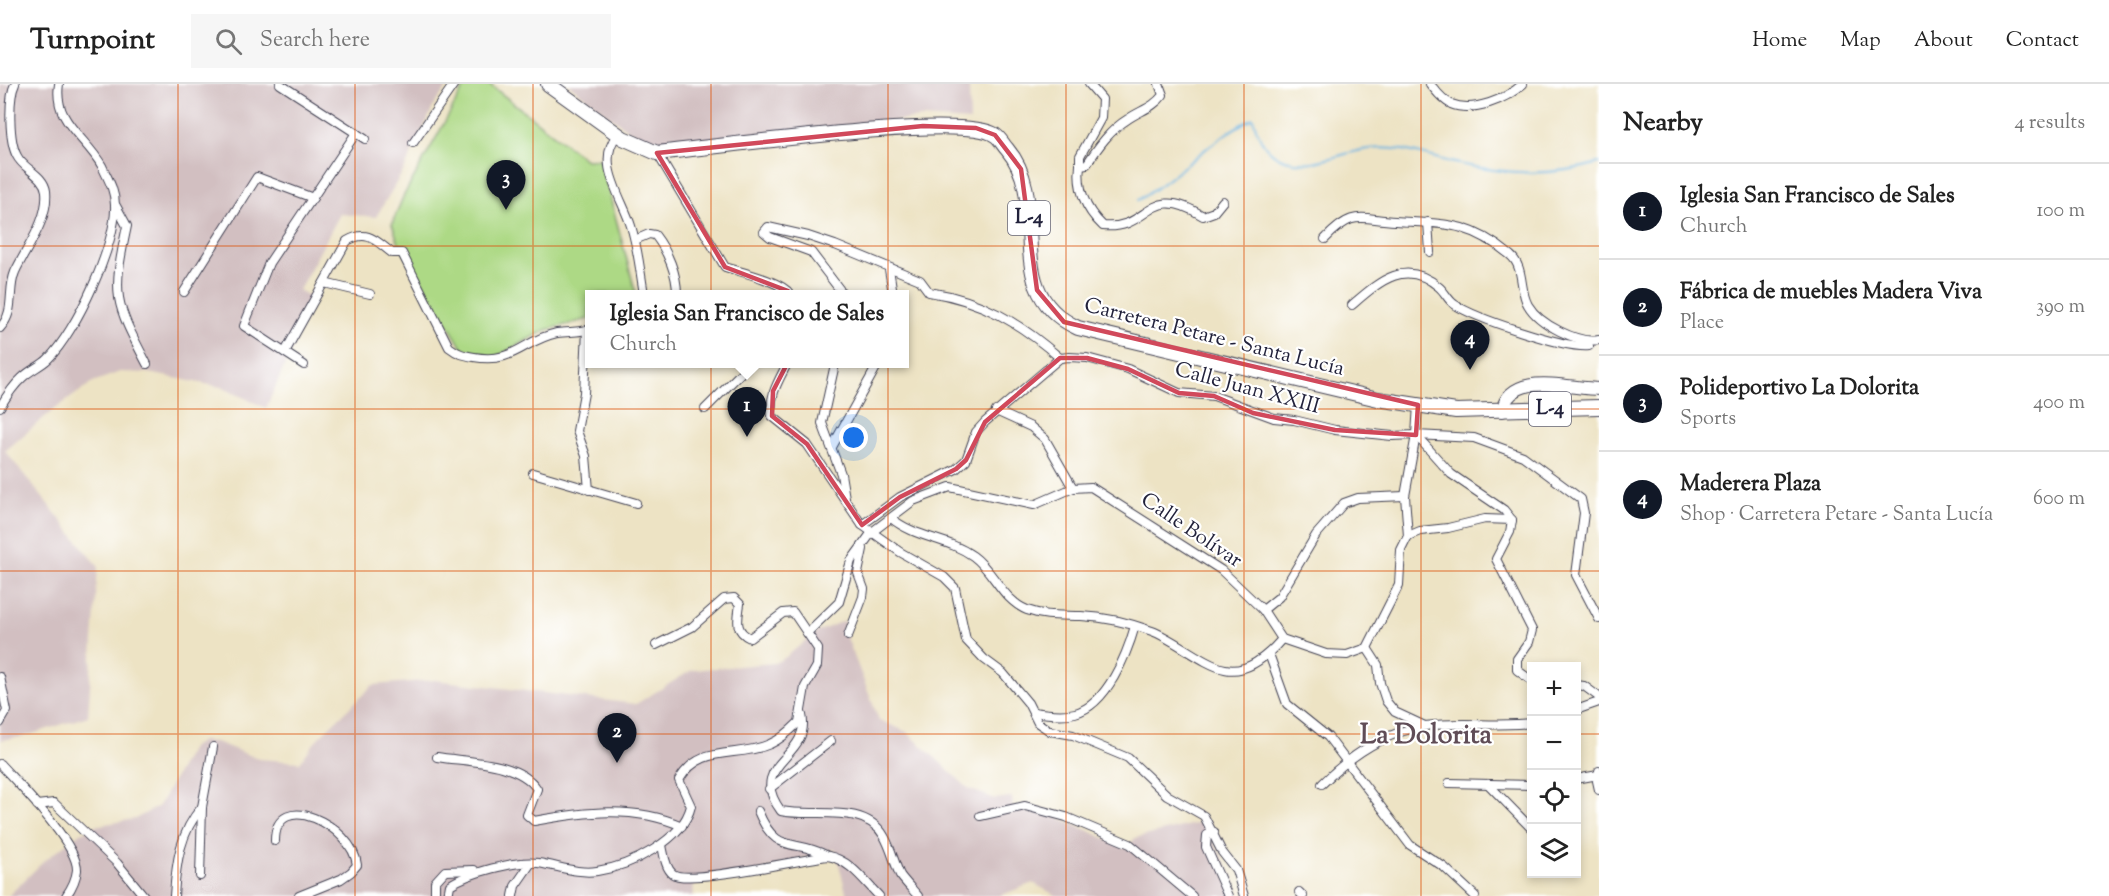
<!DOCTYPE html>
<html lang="en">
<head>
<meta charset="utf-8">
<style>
  :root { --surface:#fff; --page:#f6f6f6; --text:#222; --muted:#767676; --line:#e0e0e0; --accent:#111827 }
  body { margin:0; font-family:"Sorts Mill Goudy",serif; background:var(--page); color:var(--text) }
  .controls { position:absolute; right:18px; bottom:18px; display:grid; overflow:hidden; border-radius:0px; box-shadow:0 3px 9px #0003 }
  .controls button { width:54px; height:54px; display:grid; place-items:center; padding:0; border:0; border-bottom:2px solid var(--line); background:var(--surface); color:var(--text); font:30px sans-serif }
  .you { position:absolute; left:854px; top:354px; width:21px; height:21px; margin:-15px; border:4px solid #fff; border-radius:50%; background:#1a73e8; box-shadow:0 0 0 9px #1a73e833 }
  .badge { display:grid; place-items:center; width:39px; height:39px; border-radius:50%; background:var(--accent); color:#fff; font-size:20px; font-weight:700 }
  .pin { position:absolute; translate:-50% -50px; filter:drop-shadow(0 2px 3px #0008) }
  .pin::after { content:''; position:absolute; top:32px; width:21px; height:18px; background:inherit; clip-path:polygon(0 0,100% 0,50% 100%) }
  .popup { position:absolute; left:585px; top:206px; width:324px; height:78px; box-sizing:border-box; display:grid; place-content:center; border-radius:0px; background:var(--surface); filter:drop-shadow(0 2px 4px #0005); font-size:20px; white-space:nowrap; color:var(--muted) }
  .popup b { font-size:22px; color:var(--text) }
  .popup::after { content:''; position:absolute; left:50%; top:100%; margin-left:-12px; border:12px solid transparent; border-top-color:var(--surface) }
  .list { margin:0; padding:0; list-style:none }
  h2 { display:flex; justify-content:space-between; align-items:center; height:78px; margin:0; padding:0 24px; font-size:26px }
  h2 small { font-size:20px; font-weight:400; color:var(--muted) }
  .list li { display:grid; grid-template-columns:39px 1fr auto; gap:18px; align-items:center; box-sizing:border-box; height:96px; padding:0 24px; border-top:2px solid var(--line) }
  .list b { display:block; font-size:22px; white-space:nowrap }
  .list p { margin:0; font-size:20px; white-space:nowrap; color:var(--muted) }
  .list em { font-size:20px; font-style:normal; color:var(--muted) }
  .icon { flex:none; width:33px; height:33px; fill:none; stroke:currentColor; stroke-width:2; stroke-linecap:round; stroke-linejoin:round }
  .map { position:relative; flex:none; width:1599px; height:812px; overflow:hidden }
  header { display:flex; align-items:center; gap:36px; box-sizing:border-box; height:84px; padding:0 30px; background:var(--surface); border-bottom:2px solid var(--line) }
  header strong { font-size:28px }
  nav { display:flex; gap:33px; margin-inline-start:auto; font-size:21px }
  .search { width:420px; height:54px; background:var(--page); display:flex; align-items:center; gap:15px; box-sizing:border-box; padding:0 21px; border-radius:0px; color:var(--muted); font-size:22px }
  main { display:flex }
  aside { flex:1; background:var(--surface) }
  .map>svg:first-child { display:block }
  .industrial { fill:#d2bfc1 }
  .garden { fill:#add985; stroke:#687e60; stroke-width:1.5 }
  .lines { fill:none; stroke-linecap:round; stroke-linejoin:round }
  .stream { stroke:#6ab4e2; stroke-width:2 }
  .street-casing { stroke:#403f50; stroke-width:10 }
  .secondary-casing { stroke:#403f50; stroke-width:14 }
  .primary-casing { stroke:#403f50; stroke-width:16 }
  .street { stroke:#fff; stroke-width:8 }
  .secondary { stroke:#fff; stroke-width:12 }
  .primary { stroke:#fff; stroke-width:14 }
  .marked { fill:none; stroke:#d1495b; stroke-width:4.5; stroke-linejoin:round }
  .grid { fill:none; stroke:#de560e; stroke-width:1.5; stroke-opacity:0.55 }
  .labels { text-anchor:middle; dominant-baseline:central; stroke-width:4.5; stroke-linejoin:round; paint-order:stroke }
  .shield { fill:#fff; stroke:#646476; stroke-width:1.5 }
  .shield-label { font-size:20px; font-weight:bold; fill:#22223b }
  .street-label { font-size:21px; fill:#22223b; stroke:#fff }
  .district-label { font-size:27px; font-weight:bold; fill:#604d57; stroke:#fff }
</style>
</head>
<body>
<header>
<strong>Turnpoint</strong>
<div class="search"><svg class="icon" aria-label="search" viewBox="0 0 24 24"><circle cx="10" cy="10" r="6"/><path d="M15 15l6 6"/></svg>Search here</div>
<nav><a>Home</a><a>Map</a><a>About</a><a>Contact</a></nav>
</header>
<main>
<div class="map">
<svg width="1599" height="812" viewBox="0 0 1599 812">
  <rect width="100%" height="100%" fill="#fff"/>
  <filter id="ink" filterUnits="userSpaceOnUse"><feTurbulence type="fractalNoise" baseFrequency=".0167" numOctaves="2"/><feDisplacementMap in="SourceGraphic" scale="12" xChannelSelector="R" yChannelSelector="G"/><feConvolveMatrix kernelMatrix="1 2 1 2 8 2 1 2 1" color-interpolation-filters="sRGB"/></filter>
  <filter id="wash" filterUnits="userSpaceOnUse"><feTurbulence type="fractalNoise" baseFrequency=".008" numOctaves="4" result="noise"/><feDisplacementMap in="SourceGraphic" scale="24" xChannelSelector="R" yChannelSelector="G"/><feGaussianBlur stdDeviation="1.35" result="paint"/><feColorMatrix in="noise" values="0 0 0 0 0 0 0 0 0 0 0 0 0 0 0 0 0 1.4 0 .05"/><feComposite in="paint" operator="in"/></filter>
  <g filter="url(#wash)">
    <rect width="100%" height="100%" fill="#ede3c4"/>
    <g class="industrial">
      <polygon points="0,0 450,0 435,19 405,84 376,133 340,130 299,206 314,215 266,324 221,303 148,289 120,288 93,298 52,327 5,367 98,482 88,632 23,653 0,656"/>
      <polygon points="568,0 969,0 970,37 922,34 694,58 662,58 642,53 628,46"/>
      <polygon points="845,536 844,546 879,636 907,648 969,705 995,715 1012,713 1013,727 1031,726 1051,730 1127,764 1135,754 1203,738 1234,795 1237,812 1057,812 1033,799 999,812 847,812 835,765 753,789 693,799 694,812 8,812 44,777 76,752 94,742 135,735 159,722 191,664 202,657 216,658 259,675 300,678 319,653 373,601 435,596 636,620 692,586 775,579 786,573 815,549"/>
    </g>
    <polygon class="garden" points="466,0 489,0 586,76 600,75 636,210 590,210 589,235 546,246 492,275 462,264 399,160 392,140 403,113"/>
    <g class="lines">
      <path class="stream" d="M1138 116C1179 92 1210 55 1253 34 1257 51 1266 70 1285 76 1315 85 1340 68 1369 65 1399 61 1426 72 1455 79 1502 90 1552 93 1599 79"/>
    </g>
  </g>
  <g filter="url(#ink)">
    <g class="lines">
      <g class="street-casing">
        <g id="street">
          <polyline points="280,0 365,55"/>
          <path d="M1089 0 1102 15 1101 34 1080 72V81L1087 80C1098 63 1110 46 1128 35 1141 26 1153 24 1163 11L1159 0"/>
          <path d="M1430 0C1436 7 1442 16 1451 20 1474 29 1506 15 1523 0"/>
          <path d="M617 51C595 79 622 113 631 142 638 164 640 187 644 210"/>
          <polyline points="413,59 454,0"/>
          <path d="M657 69 725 183C741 188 781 197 790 210"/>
          <path d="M1080 81C1077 105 1085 125 1103 142 1151 147 1146 97 1203 132L1214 128 1223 117"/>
          <path d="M116 122 127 142C112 212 114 217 147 280"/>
          <polyline points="1428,138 1430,168"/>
          <path d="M1325 155C1354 125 1359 135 1395 137 1444 140 1469 137 1510 171 1525 183 1519 206 1528 221 1539 240 1578 260 1599 256"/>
          <path d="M635 156 649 150 655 151C668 168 677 190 677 210"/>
          <polyline points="889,185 893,210"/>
          <polyline points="324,199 370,210"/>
          <polyline points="184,208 257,93 313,114"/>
          <path d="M843 210 811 168 770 153 764 148 768 143 808 152 835 161 920 196 929 208C982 216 1020 239 1060 274"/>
          <path d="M1352 221C1380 197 1405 174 1439 203 1445 208 1448 216 1454 220 1474 234 1567 265 1589 262"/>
          <path d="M0 244C16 227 7 207 15 188 26 164 49 136 46 107 44 91 23 85 17 72 9 58 8 14 15 0"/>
          <polyline points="587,246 584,309 577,347 586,372 589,406"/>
          <path d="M285 268 347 157C368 145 376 157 392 169H402L449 263C458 270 463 271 474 273 515 280 523 256 557 249 568 247 579 249 590 245"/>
          <path d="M787 280C778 298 769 311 772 332L807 360 862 441 900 468 944 493 955 504 966 556 984 575 1003 589 1028 619 1038 639 1050 647 1073 651 1128 674 1167 711 1204 732 1222 768 1236 786 1244 812"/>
          <polyline points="835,280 822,339 841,390 845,414"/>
          <polyline points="304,281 244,242 269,179 356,49"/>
          <polyline points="1418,321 1416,351 1474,354 1523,372 1581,415 1584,429 1576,491 1599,535"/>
          <path d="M0 323C6 313 14 301 22 294 30 286 41 282 48 275 76 248 117 159 115 121 115 106 108 95 102 82 86 53 53 38 59 0"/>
          <polyline points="705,325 750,280"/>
          <polyline points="996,327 1031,343 1045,355 1073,404"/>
          <polyline points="832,363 878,280"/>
          <polyline points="533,389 636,419"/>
          <path d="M891 434C915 454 948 454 973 472 994 487 1002 516 1027 526 1046 533 1062 531 1081 532 1104 533 1130 539 1152 547 1174 555 1204 581 1225 585 1247 590 1269 570 1282 555"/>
          <polyline points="862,441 900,413 956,385 966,376 976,348 985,338 1060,274 1069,273 1087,274 1128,285 1179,309 1214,312 1274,334 1294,336 1335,346 1392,352 1416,351 1451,390 1504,426 1512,436 1510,448 1496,475 1532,546 1529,558 1517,575 1517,586 1532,597"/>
          <polyline points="1408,452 1405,412 1416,351"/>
          <polyline points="1263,526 1279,513 1316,451 1344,419 1358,414 1405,412"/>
          <polyline points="807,549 839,518 851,477 872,448 913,417 950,403 1034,421 1073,404 1091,403 1221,486 1263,526 1282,555 1326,570 1347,571 1367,564 1399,501 1401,466 1408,452 1420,447 1448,444 1485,435 1512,436"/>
          <polyline points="848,552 863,513 864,505 858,489 863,465"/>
          <polyline points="1367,564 1378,581 1380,599 1386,617 1395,628 1425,642"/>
          <polyline points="1269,570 1287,620 1328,653 1410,761 1444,783 1475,812"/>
          <polyline points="0,593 7,627 0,639"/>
          <polyline points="1576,601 1584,602 1599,613"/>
          <polyline points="1576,626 1599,618"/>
          <path d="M1033 628C1046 630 1062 632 1075 629 1107 621 1127 570 1135 542"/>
          <path d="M802 631C812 675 745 678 781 727 813 734 864 718 884 752 891 764 894 778 900 791 905 798 912 805 918 812"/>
          <path d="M437 673C467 678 519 677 537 705L527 731 534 737C584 728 634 721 682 742"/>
          <path d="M0 680C18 700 78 760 77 786 76 796 71 805 66 812"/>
          <polyline points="1599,687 1597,697 1599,706"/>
          <polyline points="1576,695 1598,691"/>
          <polyline points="1449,699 1532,701"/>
          <path d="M1322 700C1350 672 1385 648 1425 642 1460 637 1496 643 1532 639"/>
          <polyline points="1488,700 1532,745"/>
          <polyline points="769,705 831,657"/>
          <polyline points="37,721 54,719 117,779 144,812"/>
          <path d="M758 727C777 773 793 753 828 772"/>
          <polyline points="980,732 1025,722 1066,733 1130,760 1192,812"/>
          <polyline points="1214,748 1207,751 1206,763 1228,812"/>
          <path d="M275 757C275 703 353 742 357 781L351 788 341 795 299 812"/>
          <path d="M662 761C664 770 665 784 673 790 687 801 804 775 828 772 850 776 864 797 879 812"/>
          <polyline points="200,792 202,723 213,663"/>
          <polyline points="1299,808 1303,812"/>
          <path d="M174 812C176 779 180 748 202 723"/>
          <polyline points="435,812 435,798 445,787 474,786"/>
          <path d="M448 812 450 801C468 789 516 776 538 779 558 782 578 790 597 787 631 782 683 756 691 722L679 696C701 659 736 675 770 660 780 656 791 646 799 638L805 603 817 582 818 565 793 528 783 529 750 554C734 547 738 535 740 520L734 514 724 515 692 543 656 561"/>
          <polyline points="513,812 515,802 531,779"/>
        </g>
      </g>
      <g class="secondary-casing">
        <path id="secondary" d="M1502 327C1511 285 1568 305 1599 305"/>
      </g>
      <g class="primary-casing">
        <path id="primary" d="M548 0 623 54 657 69C711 64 963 28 995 51 1000 54 1003 61 1007 65 1054 120 997 207 1078 244L1378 315 1456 327 1599 323"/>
      </g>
      <use href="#street" class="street"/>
      <use href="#secondary" class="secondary"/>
      <use href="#primary" class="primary"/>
    </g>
  </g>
  <path class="marked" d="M923 42 976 44 995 51 1021 85 1037 206 1064 238 1418 321 1416 351 1335 346 1253 329 1214 312 1179 309 1128 285 1087 274H1060L985 338 966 376 956 385 900 413 862 441 807 360 772 332 773 307 803 249 788 207 725 183 657 69Z"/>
  <path class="grid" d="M178 0V812M355 0V812M533 0V812M711 0V812M888 0V812M1066 0V812M1244 0V812M1421 0V812M0 162H1599M0 325H1599M0 487H1599M0 650H1532M1576 650H1599"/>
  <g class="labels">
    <g class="shield">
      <rect x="1008" y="117" width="42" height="34" rx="4.5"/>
      <rect x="1529" y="308" width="42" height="34" rx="4.5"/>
    </g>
    <g class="shield-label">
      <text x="1029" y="134">L-4</text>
      <text x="1550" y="325">L-4</text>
    </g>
    <g class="street-label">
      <text transform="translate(1214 254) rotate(14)">Carretera Petare - Santa Lucía</text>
      <text transform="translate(1247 305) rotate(15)">Calle Juan XXIII</text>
      <text transform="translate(1191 447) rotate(34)">Calle Bolívar</text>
    </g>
    <g class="district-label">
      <text x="1426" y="652">La Dolorita</text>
    </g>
  </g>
</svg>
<div class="controls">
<button>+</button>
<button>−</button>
<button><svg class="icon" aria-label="locate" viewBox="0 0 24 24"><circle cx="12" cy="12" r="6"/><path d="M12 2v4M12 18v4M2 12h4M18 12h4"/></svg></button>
<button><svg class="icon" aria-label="layers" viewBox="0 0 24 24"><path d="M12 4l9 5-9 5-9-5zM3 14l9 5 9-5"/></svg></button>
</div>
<div class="you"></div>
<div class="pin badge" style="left:747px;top:353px">1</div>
<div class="popup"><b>Iglesia San Francisco de Sales</b>Church</div>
<div class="pin badge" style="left:617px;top:679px">2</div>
<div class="pin badge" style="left:506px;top:126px">3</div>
<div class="pin badge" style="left:1470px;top:286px">4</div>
</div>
<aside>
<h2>Nearby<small>4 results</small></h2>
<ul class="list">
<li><span class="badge">1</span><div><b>Iglesia San Francisco de Sales</b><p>Church</p></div><em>100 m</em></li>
<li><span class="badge">2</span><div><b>Fábrica de muebles Madera Viva</b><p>Place</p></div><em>390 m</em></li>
<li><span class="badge">3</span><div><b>Polideportivo La Dolorita</b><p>Sports</p></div><em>400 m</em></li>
<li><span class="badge">4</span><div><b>Maderera Plaza</b><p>Shop · Carretera Petare - Santa Lucía</p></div><em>600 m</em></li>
</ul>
</aside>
</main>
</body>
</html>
